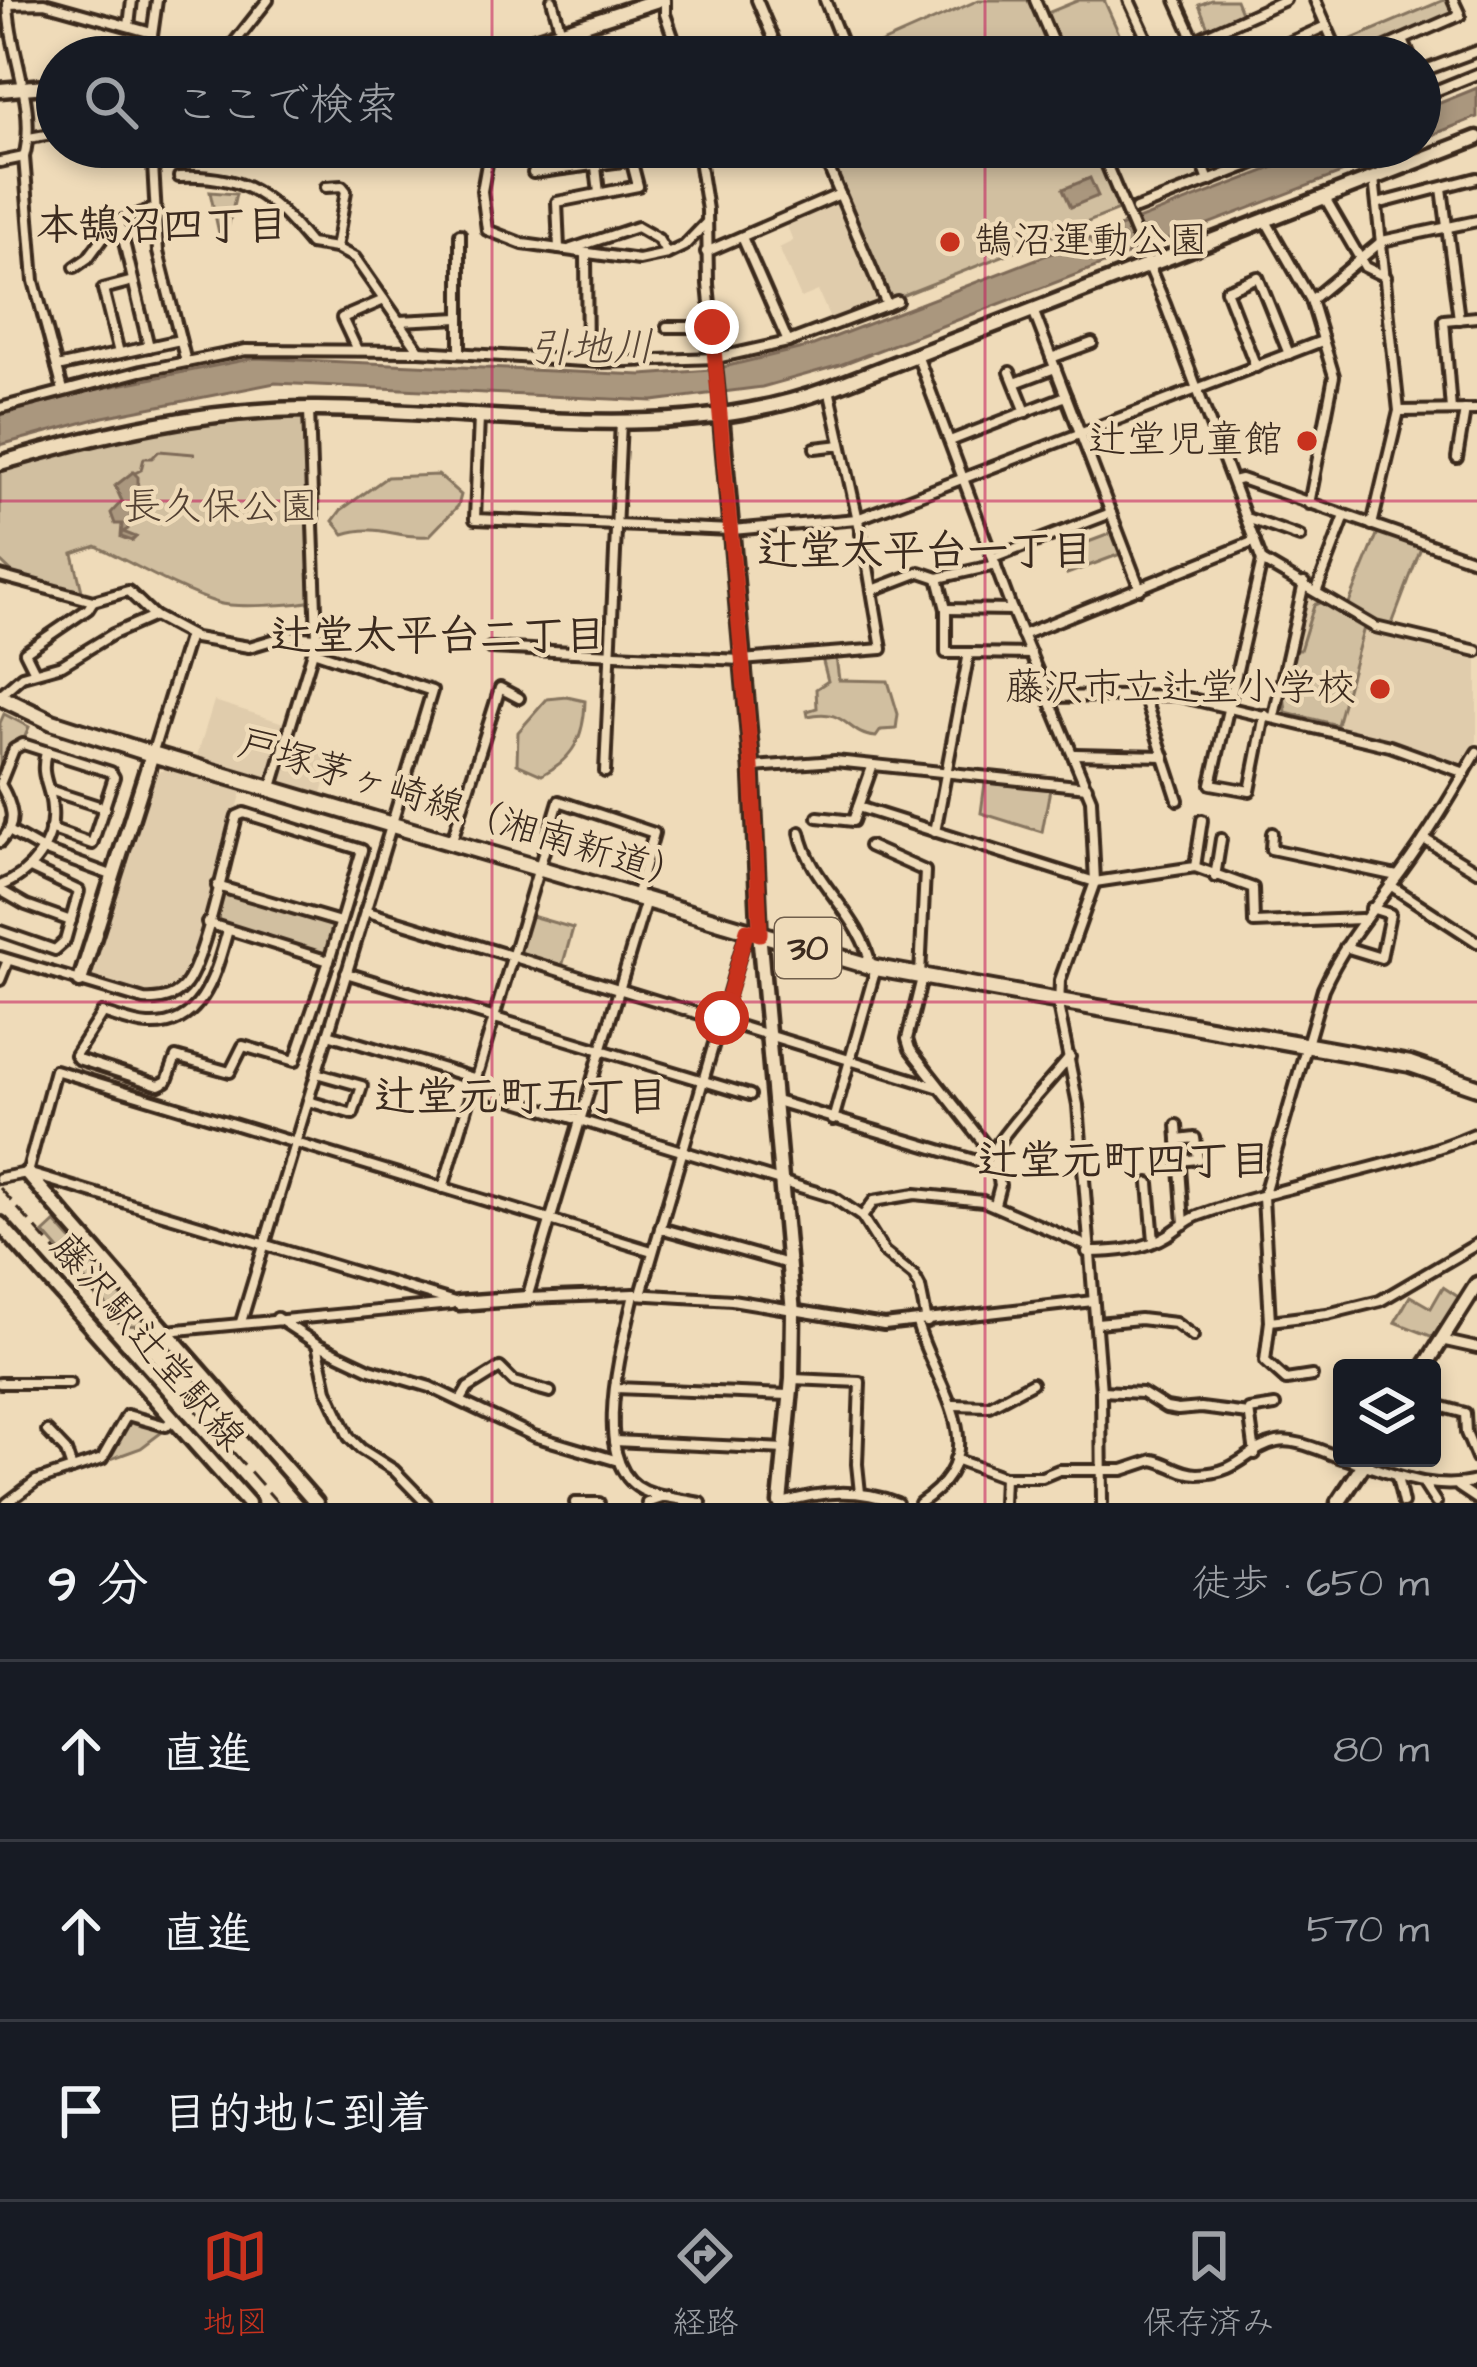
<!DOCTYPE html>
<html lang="ja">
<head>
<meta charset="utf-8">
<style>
  :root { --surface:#171b24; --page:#20242c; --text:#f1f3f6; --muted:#9ea1a6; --line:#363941; --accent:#c8321e }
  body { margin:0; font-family:"Architects Daughter","Klee One",sans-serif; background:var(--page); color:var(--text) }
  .controls { position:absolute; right:36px; bottom:36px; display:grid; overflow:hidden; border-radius:12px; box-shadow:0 6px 18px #0003 }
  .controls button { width:108px; height:108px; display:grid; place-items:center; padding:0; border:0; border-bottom:3px solid var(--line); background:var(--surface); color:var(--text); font:60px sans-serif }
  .stop { position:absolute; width:36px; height:36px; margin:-27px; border:9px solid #c8321e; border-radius:50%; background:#fff }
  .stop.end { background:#c8321e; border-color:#fff; box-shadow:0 3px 12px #0008 }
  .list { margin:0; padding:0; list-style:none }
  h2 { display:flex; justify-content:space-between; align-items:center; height:156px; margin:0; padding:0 48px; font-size:51px }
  h2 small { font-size:39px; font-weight:400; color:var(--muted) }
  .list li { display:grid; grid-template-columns:78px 1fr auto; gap:36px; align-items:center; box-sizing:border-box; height:180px; padding:0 48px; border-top:3px solid var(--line) }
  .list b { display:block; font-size:45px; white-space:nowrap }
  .list em { font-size:39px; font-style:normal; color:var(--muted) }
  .icon { flex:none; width:66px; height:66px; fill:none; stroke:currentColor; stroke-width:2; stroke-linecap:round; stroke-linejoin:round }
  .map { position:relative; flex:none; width:1477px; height:1503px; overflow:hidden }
  .search { position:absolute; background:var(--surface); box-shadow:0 6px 18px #0003; left:36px; right:36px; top:36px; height:132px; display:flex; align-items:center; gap:30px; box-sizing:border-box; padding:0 42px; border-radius:66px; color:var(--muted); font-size:45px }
  .sheet { height:696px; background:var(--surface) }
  nav { display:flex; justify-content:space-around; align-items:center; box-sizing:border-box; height:168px; border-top:3px solid var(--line); background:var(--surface); font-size:33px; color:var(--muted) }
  nav a { display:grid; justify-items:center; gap:6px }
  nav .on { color:var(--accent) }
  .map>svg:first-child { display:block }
  .built { fill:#e0ccac }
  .green { fill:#d1bfa0; stroke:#86745f; stroke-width:3 }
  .water { fill:#aa977e; stroke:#7e6b58; stroke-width:3 }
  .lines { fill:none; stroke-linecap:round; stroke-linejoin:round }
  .stream { stroke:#7e6b58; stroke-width:3 }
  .street-casing { stroke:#3b2a1e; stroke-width:16 }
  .secondary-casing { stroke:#3b2a1e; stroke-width:21 }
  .primary-casing { stroke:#3b2a1e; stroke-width:22 }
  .street { stroke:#efdbb9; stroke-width:8 }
  .secondary { stroke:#efdbb9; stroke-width:12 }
  .primary { stroke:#efdbb9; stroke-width:14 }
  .rail { stroke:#3b2a1e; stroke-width:3; stroke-dasharray:18 9; stroke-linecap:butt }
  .route { stroke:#c8321e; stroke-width:15 }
  .grid { fill:none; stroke:#c2185b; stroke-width:3; stroke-opacity:0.55 }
  .poi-dot { fill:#c8321e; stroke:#efdbb9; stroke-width:4.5 }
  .labels { text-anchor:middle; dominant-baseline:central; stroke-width:9; stroke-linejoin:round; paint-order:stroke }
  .shield { fill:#efdbb9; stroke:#715f4c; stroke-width:3 }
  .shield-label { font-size:36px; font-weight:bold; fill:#3b2a1e }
  .poi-label { font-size:39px; fill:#3b2a1e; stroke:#efdbb9; text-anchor:end }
  .park-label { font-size:39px; fill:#524032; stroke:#efdbb9 }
  .street-label { font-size:39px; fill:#3b2a1e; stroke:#efdbb9 }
  .neighbourhood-label { font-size:42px; font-weight:bold; fill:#3b2a1e; stroke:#efdbb9 }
  .water-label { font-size:42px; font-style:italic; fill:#574536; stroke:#efdbb9 }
</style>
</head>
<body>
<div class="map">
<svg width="1477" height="1503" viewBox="0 0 1477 1503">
  <rect width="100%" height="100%" fill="#efdbb9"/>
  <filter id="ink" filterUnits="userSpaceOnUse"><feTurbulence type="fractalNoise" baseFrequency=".00833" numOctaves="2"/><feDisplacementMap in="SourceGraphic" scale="24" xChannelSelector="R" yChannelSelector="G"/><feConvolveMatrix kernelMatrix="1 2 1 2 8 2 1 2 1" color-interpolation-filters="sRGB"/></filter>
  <g filter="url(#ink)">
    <g class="built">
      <polygon points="838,197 883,302 832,323 818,291 801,298 779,248 793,241 785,221"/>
      <polygon points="1309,593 1378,632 1477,656 1477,741 1463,765 1279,711"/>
      <polygon points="214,701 287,724 271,778 197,756"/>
      <polygon points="291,742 333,756 322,793 278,780"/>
      <polygon points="165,769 242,792 187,974 170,993 156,997 89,980 156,774"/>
    </g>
    <g class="green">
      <polygon points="979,0 1031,0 1055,57 850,57"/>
      <polygon points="1079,0 1104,0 1124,45 1096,57 1064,57 1045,14"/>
      <polygon points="1211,0 1236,0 1242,15 1209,30 1199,5"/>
      <polygon points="1444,0 1450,0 1457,15 1346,57 1340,44"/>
      <polygon points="822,147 1094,147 1121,209 891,300"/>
      <polygon points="210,192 236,194 225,241 221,242"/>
      <path d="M306 415 312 601C296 605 233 608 218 603 176 589 136 565 96 546L73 554 82 591 17 577 0 561V470L162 429Z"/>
      <path d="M438 475 461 495 458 506 429 536C395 539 379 523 344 534L333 521 341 510 387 477Z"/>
      <polygon points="1379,530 1422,545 1391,627 1376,623 1348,606"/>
      <polygon points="1115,532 1123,553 1067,574 1059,553"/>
      <polygon points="1324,601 1365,624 1337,725 1286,712 1284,694 1294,650 1300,650 1314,605"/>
      <path d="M836 657 839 680 888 681 898 714 896 729 881 730 876 737C846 735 847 707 808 716L807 711 817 708 816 689 828 681 822 658Z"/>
      <path d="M567 697 585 701C584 737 574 758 542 775L517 764 518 732 547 699Z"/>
      <polygon points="4,714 29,727 23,741 12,745 0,774 0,723"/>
      <polygon points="985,783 1050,789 1042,832 981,813"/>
      <polygon points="217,886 340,922 329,961 207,923"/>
      <polygon points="528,915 573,928 562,967 517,954"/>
      <polygon points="56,1222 56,1223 148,1326 124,1325 44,1233"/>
      <polygon points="1443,1287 1463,1300 1438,1339 1395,1322 1410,1296 1431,1308"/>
      <polygon points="131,1419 166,1429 141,1448 105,1461 118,1434"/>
    </g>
    <g class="water">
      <polygon points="1477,88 1477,117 1420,140 1420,111"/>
      <polygon points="1327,147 1409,147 840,365 762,387 653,401 275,383 103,417 0,445 0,415 93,390 255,358 642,375 711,370 811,346"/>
      <polygon points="1090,178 1098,196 1071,207 1063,189"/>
      <polygon points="133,472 138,477 138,500 128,529 123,532 136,537 132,541 121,537 122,524 115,524 111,513 122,501 115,486"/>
    </g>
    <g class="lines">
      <polyline class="stream" points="135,473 141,470 144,458 152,458 159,451 194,454"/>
      <g class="street-casing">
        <g id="street">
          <path d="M8 0C8 51 38 106 24 157L34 281 63 390"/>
          <polyline points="552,0 561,32"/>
          <polyline points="665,0 665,14 680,57"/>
          <polyline points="757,0 781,57"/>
          <polyline points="825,0 846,53"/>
          <polyline points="1035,0 1059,57"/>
          <polyline points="1129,0 1155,57"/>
          <polyline points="1176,0 1194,40"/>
          <polyline points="1315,0 1340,57"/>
          <polyline points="8,4 44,3 152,33"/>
          <polyline points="129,26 132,0"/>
          <polyline points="1403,40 1410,57"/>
          <polyline points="149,57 157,0"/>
          <polyline points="223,57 268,0"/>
          <polyline points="1157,57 1285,0"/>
          <polyline points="1257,57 1326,26"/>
          <polyline points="1363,57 1460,15 1453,0"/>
          <polyline points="1420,72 1477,51"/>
          <polyline points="1420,97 1477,74"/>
          <polyline points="29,138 57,133"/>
          <polyline points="490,147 482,191 487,230 523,244 639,260 667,254 684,246 707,222"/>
          <polyline points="659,147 699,155"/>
          <polyline points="697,147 707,210 708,284 721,414"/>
          <polyline points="820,147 887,305"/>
          <polyline points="1099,147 1165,304 1262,561 1211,784 1250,791 1265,715"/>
          <polyline points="1196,147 1209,181"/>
          <polyline points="1238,147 1247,166"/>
          <polyline points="0,162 24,157"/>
          <polyline points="153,164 158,252 186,362"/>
          <polyline points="596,167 599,193"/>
          <polyline points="533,173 630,160"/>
          <path d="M179 177C245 174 270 195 310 244L336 248 355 258 419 350"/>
          <polyline points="326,187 342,186 346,191 336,248"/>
          <polyline points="1442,188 1459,319"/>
          <polyline points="1325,198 1365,267 1386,277"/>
          <polyline points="1377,204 1477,178"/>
          <polyline points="1136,209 1296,147"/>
          <polyline points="119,221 149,347"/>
          <polyline points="1266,221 1311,300 1334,376 1309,504"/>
          <polyline points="460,234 460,353"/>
          <polyline points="742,237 788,342"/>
          <polyline points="559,249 557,202 638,186 628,147"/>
          <polyline points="571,249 637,227 658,239 667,254"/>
          <polyline points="706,252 840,194"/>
          <polyline points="586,255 587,361"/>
          <polyline points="75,267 88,258 113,224 155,208"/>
          <polyline points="1311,300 1382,241 1477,221"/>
          <polyline points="1033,310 1140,589"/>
          <polyline points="399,321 460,318"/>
          <polyline points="667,327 712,327"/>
          <polyline points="357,350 342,318 384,300"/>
          <polyline points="119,353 103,289 133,281"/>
          <polyline points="917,355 1012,610 1091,799 1095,882 1060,980 1059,1010 1078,1105 1101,1391 1102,1503"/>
          <polyline points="1051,358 1092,343"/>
          <polyline points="57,367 180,340"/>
          <polyline points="1256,367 1226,290 1258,277 1289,354"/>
          <polyline points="1010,372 1026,412"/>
          <polyline points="1015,383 1055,368"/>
          <polyline points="0,408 141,371 246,350 420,351 599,362 716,358 788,342 897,301"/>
          <polyline points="1451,410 1444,320 1477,317"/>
          <polyline points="1399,411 1477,410"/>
          <polyline points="479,417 475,519 732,530 857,519 1322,341"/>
          <polyline points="950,441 1066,396"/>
          <polyline points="815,448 841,445"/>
          <polyline points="1457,458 1465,410"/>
          <polyline points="1233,481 1241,479 1477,561"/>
          <polyline points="1247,518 1300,537"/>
          <polyline points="1372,525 1399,411 1374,178"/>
          <polyline points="993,558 1111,513"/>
          <polyline points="1262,561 1375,627 1477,651"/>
          <polyline points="0,576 93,601 128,591 154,616 195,638 249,647 286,636 317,638"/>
          <polyline points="938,578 946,609 946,653 969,653"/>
          <polyline points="873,590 920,572 938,578 996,565"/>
          <polyline points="1317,590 1345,516"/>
          <polyline points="946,609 1012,610"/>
          <polyline points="1022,635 1255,541"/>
          <polyline points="490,648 741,660 882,649 867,561 829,389"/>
          <polyline points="34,670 25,652 88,609 93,601"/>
          <polyline points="0,695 22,676 62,665 113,634 154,616"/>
          <polyline points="1144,696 1178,800"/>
          <polyline points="1049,697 1175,695 1390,746 1465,773"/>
          <polyline points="1274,716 1304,583"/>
          <polyline points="152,754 189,635"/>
          <polyline points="1075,754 1164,756"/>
          <polyline points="753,767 835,761 1087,787"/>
          <polyline points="605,772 621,421"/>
          <polyline points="272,787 317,638 309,410"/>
          <polyline points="49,790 105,808"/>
          <polyline points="858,807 1095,882 1195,867 1253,888 1254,923 1361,919"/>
          <polyline points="818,817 853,821 872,767"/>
          <polyline points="9,831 43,850 114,876"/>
          <path d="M800 832C810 883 861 914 871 966"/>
          <polyline points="935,832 969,653 1031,654"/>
          <polyline points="1272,833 1271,849 1397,876"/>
          <polyline points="1424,839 1477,871"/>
          <polyline points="452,840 500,688 519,698"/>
          <path d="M0 842C19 823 12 805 0 784L14 749 23 744 111 772 114 777 92 844 50 829"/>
          <polyline points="869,846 925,871 920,975"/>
          <polyline points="1195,867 1202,820"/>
          <polyline points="1215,877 1221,839"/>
          <polyline points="1390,885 1477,942"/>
          <path d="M0 886C31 874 55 844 52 809 51 785 39 778 46 752"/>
          <polyline points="217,886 340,922"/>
          <polyline points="0,890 26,905 71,921"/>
          <polyline points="646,900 527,1298 634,1294 732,1300 884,1325 1093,1301"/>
          <polyline points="365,911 937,1087"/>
          <path d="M228 930C216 971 204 1028 148 1025 132 1024 117 1017 102 1013L75 1055 78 1059 159 1085 167 1081 176 1057 230 1072 243 1046 295 1061 329 961"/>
          <polyline points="0,931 55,950 65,941 79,891 30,868"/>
          <polyline points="1345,947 1381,958 1390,914 1371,908"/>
          <path d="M0 957 144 1000C160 1001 176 998 186 984 205 959 227 852 237 816L244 813 362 850 329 961 207 923"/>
          <polyline points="346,973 750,1095"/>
          <polyline points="922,978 907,1039 910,1049 994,1156 1000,1185 995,1204"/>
          <polyline points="0,980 8,960"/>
          <polyline points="328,1034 477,1079"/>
          <polyline points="474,1088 833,1197 862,1217 884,1252 914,1276 920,1287 927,1322"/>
          <polyline points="308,1101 353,1114 362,1086 316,1073"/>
          <polyline points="776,1101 997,1167"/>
          <polyline points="833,1120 876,968"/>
          <polyline points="1177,1125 1184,1224"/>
          <polyline points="1178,1140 1195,1138 1198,1159 1179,1161"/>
          <path d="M991 1153C1015 1117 1043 1090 1070 1057"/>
          <polyline points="27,1173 55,1070 652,1251"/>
          <polyline points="0,1178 27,1173 458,1303"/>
          <polyline points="1149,1183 1154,1241"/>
          <polyline points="443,1188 559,801 654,833 636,897"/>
          <polyline points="862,1217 874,1201 915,1194 983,1201 1087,1246"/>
          <polyline points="660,1228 788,1264"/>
          <path d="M1087 1252C1115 1252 1144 1250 1168 1235 1179 1228 1188 1219 1200 1215 1291 1182 1388 1171 1477 1133"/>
          <path d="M634 1294C624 1341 586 1465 645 1491 661 1498 683 1499 701 1503"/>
          <polyline points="641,1294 747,930"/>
          <polyline points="277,1318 317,1344 370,1369 430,1387 534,1436 615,1460"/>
          <polyline points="1270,1321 1327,1314 1380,1301 1477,1244"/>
          <polyline points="241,1322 432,691 313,651"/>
          <path d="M917 1323C934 1386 999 1452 920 1503"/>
          <polyline points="1097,1323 1140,1319 1175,1323 1193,1336"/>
          <polyline points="167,1331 451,1304"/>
          <polyline points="1441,1340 1477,1348"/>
          <polyline points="317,1344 327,1390 349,1437 361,1449 394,1470 426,1503"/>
          <path d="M1312 1376 1286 1380 1265 1361 1270 1321 1263 1197 1323 989C1343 944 1372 911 1401 872 1429 834 1453 793 1477 752"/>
          <polyline points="793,1379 860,1382 857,1464 860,1493"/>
          <polyline points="0,1383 69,1383"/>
          <polyline points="616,1388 789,1395"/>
          <polyline points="1101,1391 1142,1393 1166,1408 1178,1410 1201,1408 1248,1414"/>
          <polyline points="461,1400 468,1388 500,1368 514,1382 550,1392"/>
          <polyline points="1432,1404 1465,1413 1466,1433 1477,1459"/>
          <polyline points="954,1405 989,1406 1032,1383"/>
          <polyline points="47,1431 66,1451 72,1469"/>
          <polyline points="614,1441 785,1449"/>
          <polyline points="1255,1454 1249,1410 1275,1406"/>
          <path d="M1343 1458C1388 1471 1428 1493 1477 1481"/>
          <path d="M955 1459 1004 1477H1042L1059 1470H1123L1153 1460C1170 1463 1180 1474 1198 1474 1241 1473 1247 1448 1277 1442 1296 1438 1323 1452 1342 1458"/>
          <polyline points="1397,1477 1403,1503"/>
          <polyline points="1425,1486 1436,1503"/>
          <polyline points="1459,1487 1477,1499"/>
          <polyline points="7,1503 36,1481 102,1459 127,1415 166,1426 173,1419"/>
          <polyline points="575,1503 599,1503"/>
          <polyline points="647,1503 668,1496"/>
          <path d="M782 1503C821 1491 858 1488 897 1503"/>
          <polyline points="1003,1503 1004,1477"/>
        </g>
      </g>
      <g class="secondary-casing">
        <g id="secondary">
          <polyline points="419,57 517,46 658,0"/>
          <polyline points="0,90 57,85"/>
          <polyline points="721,415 752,767 760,943 793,1313 792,1379 780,1503"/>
          <path d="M0 463C103 433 205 409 313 409 483 408 665 449 829 389L1477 138"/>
          <polyline points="80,981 152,754"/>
          <polyline points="27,1173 316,1503"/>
          <polyline points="0,1224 248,1503"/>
          <polyline points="459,1303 527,1298"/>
          <polyline points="1424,1368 1477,1284"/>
          <polyline points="1338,1503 1368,1458"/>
        </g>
      </g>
      <g class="primary-casing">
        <polyline id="primary" points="0,697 52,722 152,754 876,968 1410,1064 1477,1087"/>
      </g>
      <use href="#street" class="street"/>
      <use href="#secondary" class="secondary"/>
      <use href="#primary" class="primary"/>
      <polyline class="rail" points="0,1188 278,1503"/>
    </g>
  </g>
  <g class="lines" filter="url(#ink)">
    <polyline class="route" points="712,327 752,767 760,927 760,934 747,930 722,1018"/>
  </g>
  <path class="grid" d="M492 0V57M985 0V57M492 147V1503M985 147V1503M0 501H1477M0 1002H1477"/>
  <g class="poi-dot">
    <circle cx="950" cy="242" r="12"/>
    <circle cx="1307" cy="441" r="12"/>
    <circle cx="1380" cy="689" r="12"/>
  </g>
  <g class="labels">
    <rect class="shield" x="775" y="918" width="66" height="60" rx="9"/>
    <g class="shield-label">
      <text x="808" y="948">30</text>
    </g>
    <g class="poi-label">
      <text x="974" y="242" text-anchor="start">鵠沼運動公園</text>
      <text x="1283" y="441">辻堂児童館</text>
      <text x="1356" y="689">藤沢市立辻堂小学校</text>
    </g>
    <g class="park-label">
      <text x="221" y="508">長久保公園</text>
    </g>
    <g class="street-label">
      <text transform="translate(463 811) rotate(17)">戸塚茅ヶ崎線（湘南新道）</text>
      <text transform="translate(147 1343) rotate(49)">藤沢駅辻堂駅線</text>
    </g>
    <g class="neighbourhood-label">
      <text x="162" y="227">本鵠沼四丁目</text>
      <text x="925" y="552">辻堂太平台一丁目</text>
      <text x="438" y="637">辻堂太平台二丁目</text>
      <text x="521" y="1098">辻堂元町五丁目</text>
      <text x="1124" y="1162">辻堂元町四丁目</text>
    </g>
    <g class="water-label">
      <text transform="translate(591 349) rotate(-1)">引地川</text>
    </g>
  </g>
</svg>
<div class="controls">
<button><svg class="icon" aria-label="layers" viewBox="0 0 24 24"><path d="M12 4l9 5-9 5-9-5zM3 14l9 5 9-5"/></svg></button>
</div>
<div class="stop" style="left:722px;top:1018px"></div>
<div class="stop end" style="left:712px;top:327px"></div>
<div class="search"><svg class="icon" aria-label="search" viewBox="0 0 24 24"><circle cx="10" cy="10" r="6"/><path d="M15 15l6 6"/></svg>ここで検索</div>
</div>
<section class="sheet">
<h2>9 分<small>徒歩 · 650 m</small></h2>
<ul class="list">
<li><svg class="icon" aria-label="ahead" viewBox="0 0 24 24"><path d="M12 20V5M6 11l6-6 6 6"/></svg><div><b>直進</b></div><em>80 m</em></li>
<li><svg class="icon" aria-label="ahead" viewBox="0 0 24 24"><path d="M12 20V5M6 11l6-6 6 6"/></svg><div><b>直進</b></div><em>570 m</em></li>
<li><svg class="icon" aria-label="arrive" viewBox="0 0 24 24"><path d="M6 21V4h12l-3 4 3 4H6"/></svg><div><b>目的地に到着</b></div></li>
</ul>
</section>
<nav>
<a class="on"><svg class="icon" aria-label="map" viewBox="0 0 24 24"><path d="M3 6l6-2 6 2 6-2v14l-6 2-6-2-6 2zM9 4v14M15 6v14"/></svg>地図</a>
<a><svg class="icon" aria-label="directions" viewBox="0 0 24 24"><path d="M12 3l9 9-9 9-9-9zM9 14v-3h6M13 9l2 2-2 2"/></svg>経路</a>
<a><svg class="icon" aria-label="saved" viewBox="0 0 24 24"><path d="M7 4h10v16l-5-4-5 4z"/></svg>保存済み</a>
</nav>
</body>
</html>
